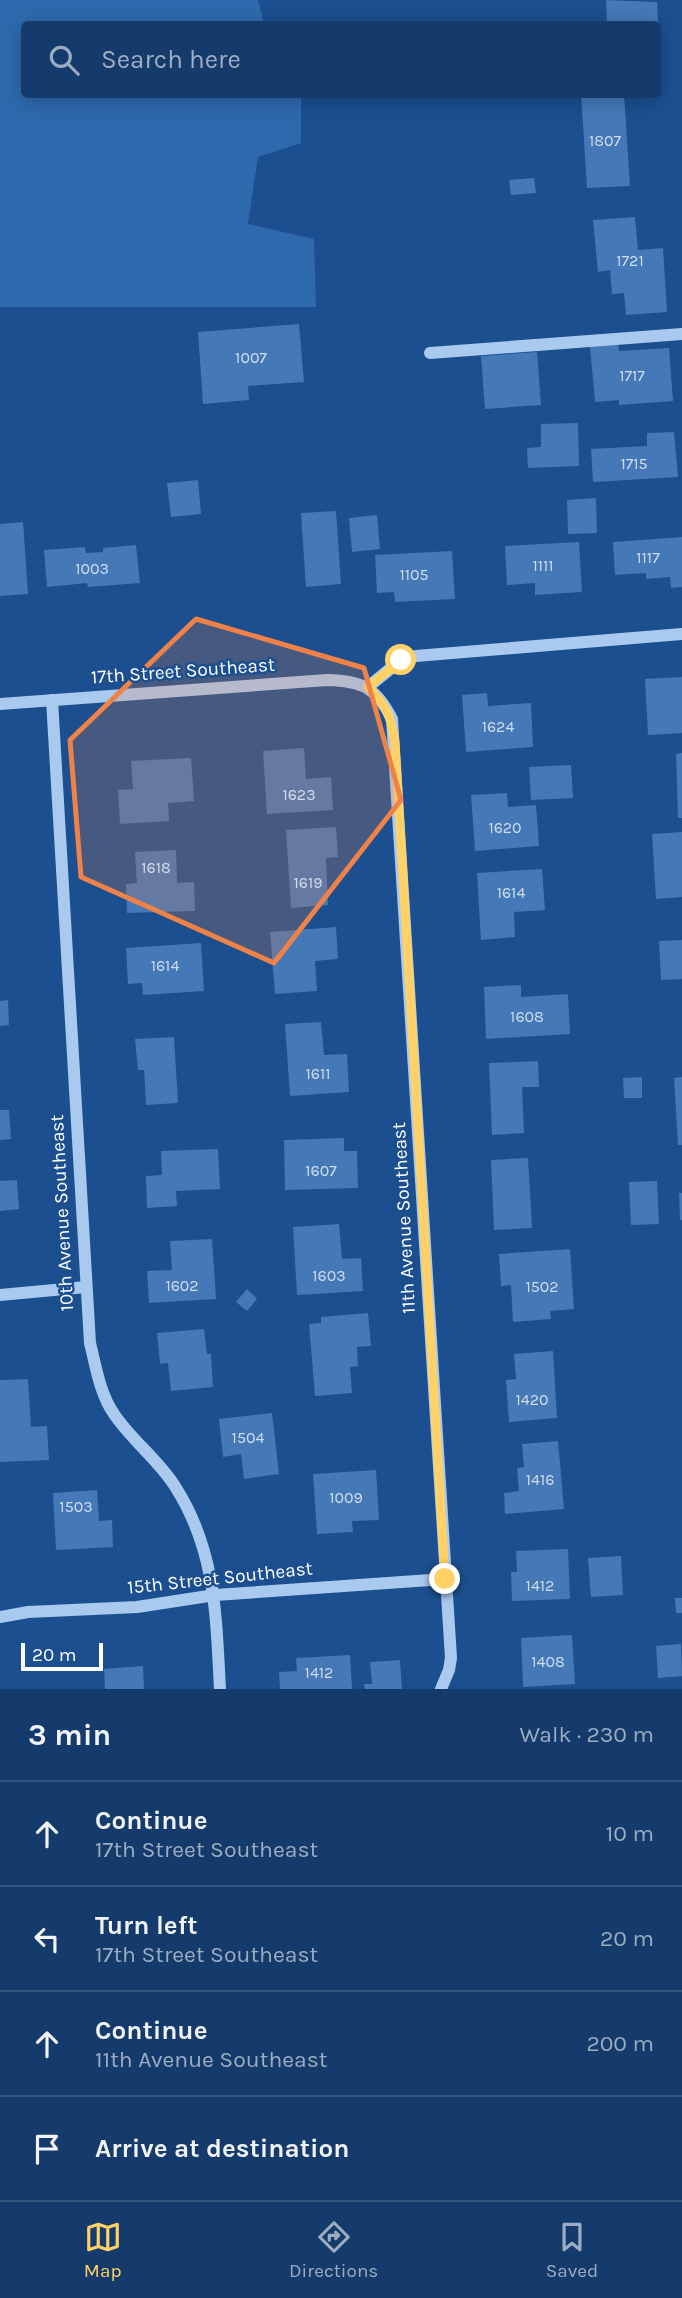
<!DOCTYPE html>
<html lang="en">
<head>
<meta charset="utf-8">
<style>
  :root { --surface:#143b6b; --page:#214673; --text:#f1f3f6; --muted:#9dadc1; --line:#33557e; --accent:#ffd166 }
  body { margin:0; font-family:Karla,sans-serif; background:var(--page); color:var(--text) }
  .scale { position:absolute; left:21px; bottom:18px; width:82px; box-sizing:border-box; padding-left:7px; border:4px solid #fff; border-top:0; font-size:19px; line-height:24px; white-space:nowrap; color:#fff; -webkit-text-stroke:5px #1b4f8f; paint-order:stroke }
  .stop { position:absolute; width:21px; height:21px; margin:-16px; border:5px solid #ffd166; border-radius:50%; background:#fff }
  .stop.end { background:#ffd166; border-color:#fff; box-shadow:0 2px 7px #0008 }
  .list { margin:0; padding:0; list-style:none }
  h2 { display:flex; justify-content:space-between; align-items:center; height:91px; margin:0; padding:0 28px; font-size:30px }
  h2 small { font-size:23px; font-weight:400; color:var(--muted) }
  .list li { display:grid; grid-template-columns:46px 1fr auto; gap:21px; align-items:center; box-sizing:border-box; height:105px; padding:0 28px; border-top:2px solid var(--line) }
  .list b { display:block; font-size:26px; white-space:nowrap }
  .list p { margin:0; font-size:23px; white-space:nowrap; color:var(--muted) }
  .list em { font-size:23px; font-style:normal; color:var(--muted) }
  .icon { flex:none; width:38px; height:38px; fill:none; stroke:currentColor; stroke-width:2; stroke-linecap:round; stroke-linejoin:round }
  .map { position:relative; flex:none; width:682px; height:1689px; overflow:hidden }
  .search { position:absolute; background:var(--surface); box-shadow:0 4px 18px #0003; left:21px; right:21px; top:21px; height:77px; display:flex; align-items:center; gap:18px; box-sizing:border-box; padding:0 24px; border-radius:7px; color:var(--muted); font-size:26px }
  .sheet { height:511px; background:var(--surface) }
  nav { display:flex; justify-content:space-around; align-items:center; box-sizing:border-box; height:98px; border-top:2px solid var(--line); background:var(--surface); font-size:19px; color:var(--muted) }
  nav a { display:grid; justify-items:center; gap:4px }
  nav .on { color:var(--accent) }
  .map>svg:first-child { display:block }
  .green { fill:#2e69ad }
  .building { fill:#4478b7 }
  .lines { fill:none; stroke-linecap:round; stroke-linejoin:round }
  .minor { stroke:#a9c9ee; stroke-width:12 }
  .route { stroke:#ffd166; stroke-width:9 }
  .marked { fill:#ee8249; fill-opacity:0.2; stroke:#ee8249; stroke-width:5; stroke-linejoin:round }
  .labels { text-anchor:middle; dominant-baseline:central; stroke-width:5; stroke-linejoin:round; paint-order:stroke }
  .number-label { font-size:16px; fill:#d0dded }
  .street-label { font-size:19px; fill:#fff; stroke:#1b4f8f }
</style>
</head>
<body>
<div class="map">
<svg width="682" height="1689" viewBox="0 0 682 1689">
  <rect width="100%" height="100%" fill="#1b4f8f"/>
  <polygon class="green" points="0,0 258,0 264,24 24,24 24,94 301,95 301,143 258,157 248,224 314,239 316,307 0,307"/>
  <g class="building">
    <polygon points="606,0 657,2 658,24 607,24"/>
    <polygon points="581,94 624,94 630,186 587,188"/>
    <polygon points="534,178 536,193 511,195 509,180"/>
    <polygon points="635,217 638,250 663,248 667,312 626,315 624,293 612,294 610,270 598,272 593,220"/>
    <polygon points="299,324 304,382 248,386 249,400 203,404 198,332"/>
    <polygon points="618,344 619,351 669,348 673,401 619,405 619,400 595,402 590,346"/>
    <polygon points="537,352 541,405 485,409 481,356"/>
    <polygon points="578,423 579,466 528,468 527,448 541,447 541,424"/>
    <polygon points="674,432 678,477 593,482 591,449 647,446 647,433"/>
    <polygon points="198,480 201,514 171,517 167,483"/>
    <polygon points="596,498 597,533 568,534 567,500"/>
    <polygon points="336,511 341,584 306,587 301,513"/>
    <polygon points="377,515 380,549 352,552 349,518"/>
    <polygon points="23,522 28,594 0,596 0,524"/>
    <polygon points="682,537 682,587 671,588 670,577 646,579 646,573 615,575 613,542"/>
    <polygon points="579,542 582,592 535,595 535,583 507,585 505,546"/>
    <polygon points="136,545 140,583 88,587 87,583 47,587 44,550 85,547 86,553 103,552 103,548"/>
    <polygon points="452,551 455,599 395,602 394,592 377,593 375,555"/>
    <polygon points="682,677 682,733 648,735 645,679"/>
    <polygon points="487,693 488,706 531,703 533,747 466,752 462,695"/>
    <polygon points="304,748 306,779 331,777 333,810 267,814 263,751"/>
    <polygon points="682,753 682,818 678,818 676,754"/>
    <polygon points="191,758 194,801 168,803 169,821 120,824 118,790 133,789 131,761"/>
    <polygon points="571,765 573,798 531,800 529,767"/>
    <polygon points="507,793 508,807 536,805 539,846 475,851 471,795"/>
    <polygon points="336,827 338,857 326,858 328,905 291,908 286,830"/>
    <polygon points="682,832 682,897 656,899 652,834"/>
    <polygon points="176,850 177,883 194,882 195,911 127,913 126,884 137,883 135,852"/>
    <polygon points="542,869 545,910 514,912 515,937 481,940 477,873"/>
    <polygon points="336,927 338,959 315,961 317,991 275,994 270,932"/>
    <polygon points="682,940 682,979 661,980 659,941"/>
    <polygon points="201,943 204,991 143,995 142,983 128,984 126,948"/>
    <polygon points="521,985 521,997 568,994 570,1034 486,1039 484,987"/>
    <polygon points="8,1000 9,1025 0,1026 0,1001"/>
    <polygon points="321,1022 324,1055 347,1054 349,1092 290,1096 285,1024"/>
    <polygon points="174,1037 178,1103 146,1105 144,1070 138,1070 135,1039"/>
    <polygon points="538,1061 539,1087 522,1087 524,1133 492,1135 489,1063"/>
    <polygon points="642,1077 642,1098 624,1098 623,1078"/>
    <polygon points="682,1077 682,1145 678,1145 674,1078"/>
    <polygon points="0,1110 9,1110 11,1139 0,1140"/>
    <polygon points="344,1138 344,1151 357,1151 358,1188 285,1190 284,1140"/>
    <polygon points="218,1149 220,1189 176,1191 177,1206 147,1208 146,1176 162,1175 161,1151"/>
    <polygon points="528,1158 532,1228 494,1230 491,1160"/>
    <polygon points="17,1180 19,1209 0,1211 0,1181"/>
    <polygon points="657,1181 659,1224 631,1225 629,1182"/>
    <polygon points="679,1193 682,1193 682,1220 680,1220"/>
    <polygon points="339,1224 342,1259 361,1258 363,1291 297,1295 293,1227"/>
    <polygon points="212,1239 216,1299 149,1303 147,1271 172,1270 170,1241"/>
    <polygon points="570,1249 574,1309 550,1311 551,1319 513,1322 511,1285 501,1286 499,1254"/>
    <polygon points="247,1289 257,1299 247,1311 236,1302"/>
    <polygon points="368,1313 371,1346 357,1347 358,1366 350,1367 352,1393 315,1396 309,1324 321,1323 321,1317"/>
    <polygon points="204,1329 207,1354 211,1354 213,1387 171,1391 168,1363 160,1364 157,1333"/>
    <polygon points="553,1351 557,1418 509,1422 506,1380 516,1379 514,1354"/>
    <polygon points="28,1379 31,1427 47,1426 49,1460 0,1462 0,1380"/>
    <polygon points="272,1413 279,1474 244,1479 241,1454 223,1457 219,1419"/>
    <polygon points="558,1441 564,1509 505,1514 504,1493 519,1491 517,1468 524,1467 522,1444"/>
    <polygon points="376,1470 379,1520 352,1521 353,1532 317,1534 313,1474"/>
    <polygon points="97,1490 99,1521 112,1520 113,1547 56,1550 53,1493"/>
    <polygon points="568,1549 570,1599 512,1601 511,1572 517,1572 516,1551"/>
    <polygon points="621,1556 623,1595 591,1597 588,1558"/>
    <polygon points="675,1598 682,1598 682,1613 676,1613"/>
    <polygon points="572,1635 575,1684 523,1687 521,1638"/>
    <polygon points="681,1644 682,1676 658,1678 656,1646"/>
    <polygon points="350,1655 352,1689 280,1689 279,1672 297,1671 296,1658"/>
    <polygon points="400,1660 402,1689 365,1689 364,1684 372,1684 370,1662"/>
    <polygon points="143,1666 144,1689 105,1689 104,1669"/>
  </g>
  <g class="lines">
    <g class="minor">
      <polyline points="430,353 682,334"/>
      <polyline points="368,687 401,660 416,656 682,634"/>
      <path d="M52 700 90 1343C96 1367 100 1394 114 1414 132 1441 160 1461 176 1488 216 1551 216 1617 220 1689"/>
      <path d="M0 704 327 680C362 681 376 687 392 719L451 1658 449 1670 441 1689"/>
      <polyline points="0,1295 86,1287"/>
      <polyline points="0,1617 28,1612 137,1607 215,1595 445,1579"/>
    </g>
  </g>
  <g class="lines">
    <path class="route" d="M401 660 368 687C387 706 391 716 395 743L445 1579"/>
  </g>
  <path class="marked" d="M196 619 364 668 401 800 274 963 81 877 70 740Z"/>
  <g class="labels">
    <g class="number-label">
      <text x="605" y="140">1807</text>
      <text x="630" y="260">1721</text>
      <text x="251" y="357">1007</text>
      <text x="632" y="375">1717</text>
      <text x="634" y="463">1715</text>
      <text x="648" y="557">1117</text>
      <text x="543" y="565">1111</text>
      <text x="92" y="568">1003</text>
      <text x="414" y="574">1105</text>
      <text x="498" y="726">1624</text>
      <text x="299" y="794">1623</text>
      <text x="505" y="827">1620</text>
      <text x="156" y="867">1618</text>
      <text x="308" y="882">1619</text>
      <text x="511" y="892">1614</text>
      <text x="165" y="965">1614</text>
      <text x="527" y="1016">1608</text>
      <text x="318" y="1073">1611</text>
      <text x="321" y="1170">1607</text>
      <text x="329" y="1275">1603</text>
      <text x="182" y="1285">1602</text>
      <text x="542" y="1286">1502</text>
      <text x="532" y="1399">1420</text>
      <text x="248" y="1437">1504</text>
      <text x="540" y="1479">1416</text>
      <text x="346" y="1497">1009</text>
      <text x="76" y="1506">1503</text>
      <text x="540" y="1585">1412</text>
      <text x="548" y="1661">1408</text>
      <text x="319" y="1672">1412</text>
    </g>
    <g class="street-label">
      <text transform="translate(183 671) rotate(-4)">17th Street Southeast</text>
      <text transform="translate(62 1213) rotate(-93)">10th Avenue Southeast</text>
      <text transform="translate(404 1218) rotate(-93)">11th Avenue Southeast</text>
      <text transform="translate(220 1578) rotate(-6)">15th Street Southeast</text>
    </g>
  </g>
</svg>
<div class="scale">20 m</div>
<div class="stop" style="left:401px;top:660px"></div>
<div class="stop end" style="left:445px;top:1579px"></div>
<div class="search"><svg class="icon" aria-label="search" viewBox="0 0 24 24"><circle cx="10" cy="10" r="6"/><path d="M15 15l6 6"/></svg>Search here</div>
</div>
<section class="sheet">
<h2>3 min<small>Walk · 230 m</small></h2>
<ul class="list">
<li><svg class="icon" aria-label="ahead" viewBox="0 0 24 24"><path d="M12 20V5M6 11l6-6 6 6"/></svg><div><b>Continue</b><p>17th Street Southeast</p></div><em>10 m</em></li>
<li><svg class="icon" aria-label="left" viewBox="0 0 24 24"><path d="M17 20v-9H6M10 6l-5 5 5 5"/></svg><div><b>Turn left</b><p>17th Street Southeast</p></div><em>20 m</em></li>
<li><svg class="icon" aria-label="ahead" viewBox="0 0 24 24"><path d="M12 20V5M6 11l6-6 6 6"/></svg><div><b>Continue</b><p>11th Avenue Southeast</p></div><em>200 m</em></li>
<li><svg class="icon" aria-label="arrive" viewBox="0 0 24 24"><path d="M6 21V4h12l-3 4 3 4H6"/></svg><div><b>Arrive at destination</b></div></li>
</ul>
</section>
<nav>
<a class="on"><svg class="icon" aria-label="map" viewBox="0 0 24 24"><path d="M3 6l6-2 6 2 6-2v14l-6 2-6-2-6 2zM9 4v14M15 6v14"/></svg>Map</a>
<a><svg class="icon" aria-label="directions" viewBox="0 0 24 24"><path d="M12 3l9 9-9 9-9-9zM9 14v-3h6M13 9l2 2-2 2"/></svg>Directions</a>
<a><svg class="icon" aria-label="saved" viewBox="0 0 24 24"><path d="M7 4h10v16l-5-4-5 4z"/></svg>Saved</a>
</nav>
</body>
</html>
